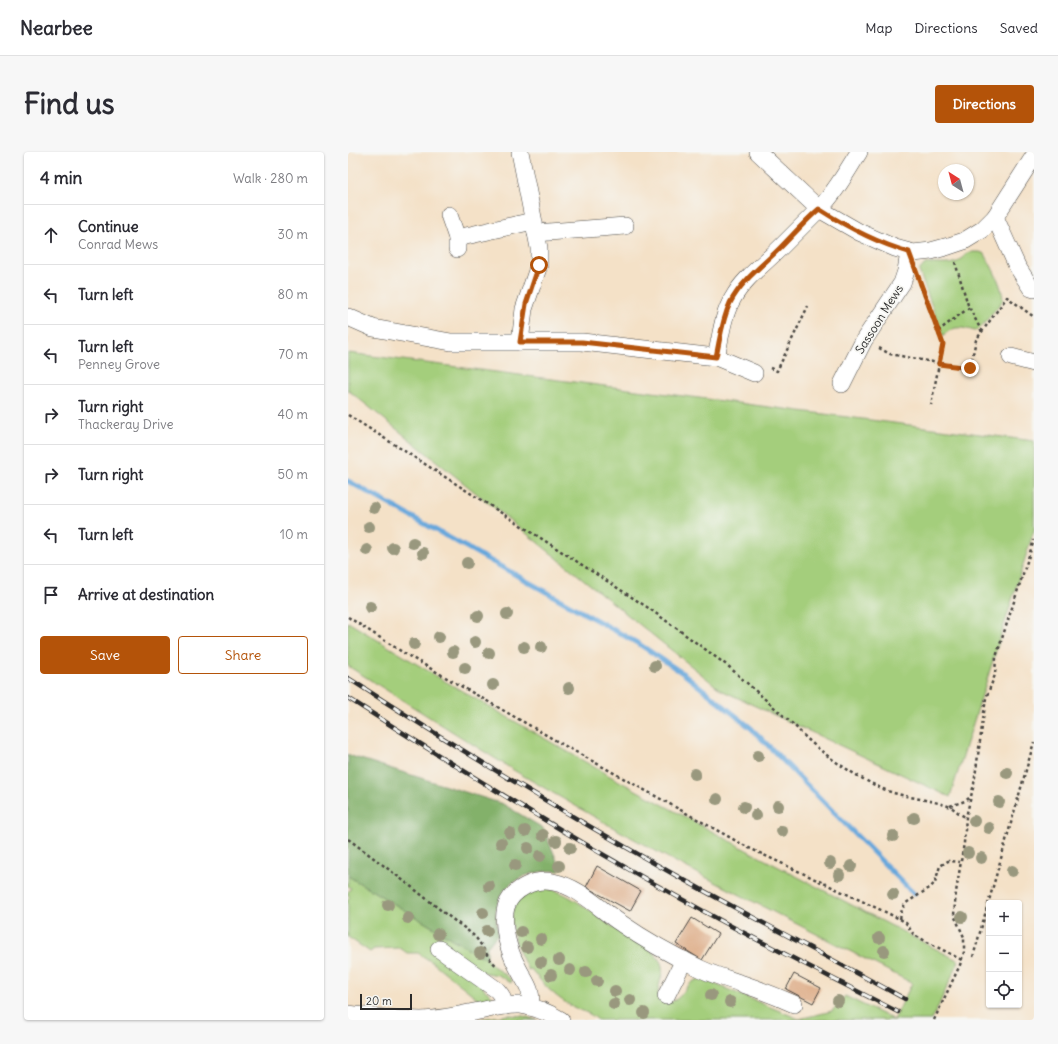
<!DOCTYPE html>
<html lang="en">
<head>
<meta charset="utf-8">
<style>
  :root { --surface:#fff; --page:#f7f7f7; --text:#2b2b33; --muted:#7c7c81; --line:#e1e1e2; --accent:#b45309 }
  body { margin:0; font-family:Delius,sans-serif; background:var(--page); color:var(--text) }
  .controls { position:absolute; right:12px; bottom:12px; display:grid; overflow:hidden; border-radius:4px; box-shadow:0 1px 3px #0004 }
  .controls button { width:36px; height:36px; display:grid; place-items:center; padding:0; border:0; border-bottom:1px solid var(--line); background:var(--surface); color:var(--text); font:20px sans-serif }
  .compass { position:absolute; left:590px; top:12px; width:36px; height:36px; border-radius:50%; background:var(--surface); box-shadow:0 1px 3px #0004; rotate:324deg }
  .scale { position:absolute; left:12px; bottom:10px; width:52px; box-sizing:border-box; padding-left:4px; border:2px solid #2b2b2b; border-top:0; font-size:11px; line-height:14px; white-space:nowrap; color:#2b2b2b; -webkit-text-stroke:3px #f6f6f2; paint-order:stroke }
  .stop { position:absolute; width:12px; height:12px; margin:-9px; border:3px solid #b45309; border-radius:50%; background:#fff }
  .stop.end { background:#b45309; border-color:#fff; box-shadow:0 1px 4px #0008 }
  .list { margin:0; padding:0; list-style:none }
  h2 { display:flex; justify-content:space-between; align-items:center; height:52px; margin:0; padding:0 16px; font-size:17px }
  h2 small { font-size:13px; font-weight:400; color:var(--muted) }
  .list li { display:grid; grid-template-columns:26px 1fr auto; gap:12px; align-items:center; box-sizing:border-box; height:60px; padding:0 16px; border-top:1px solid var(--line) }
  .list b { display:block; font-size:15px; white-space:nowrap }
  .list p { margin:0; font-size:13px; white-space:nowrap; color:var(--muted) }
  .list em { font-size:13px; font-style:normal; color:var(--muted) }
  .actions { display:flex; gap:8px; padding:12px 16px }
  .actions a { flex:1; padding:9px 0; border:1px solid var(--accent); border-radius:4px; text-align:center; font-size:14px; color:var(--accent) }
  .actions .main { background:var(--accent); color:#fff }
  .icon { flex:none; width:22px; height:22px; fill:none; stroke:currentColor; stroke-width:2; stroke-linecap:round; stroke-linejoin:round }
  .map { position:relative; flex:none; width:686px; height:868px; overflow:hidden; border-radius:4px }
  header { display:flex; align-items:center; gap:24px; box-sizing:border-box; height:56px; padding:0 20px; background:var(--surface); border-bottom:1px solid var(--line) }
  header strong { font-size:19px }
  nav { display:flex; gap:22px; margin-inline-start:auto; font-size:14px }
  .intro { display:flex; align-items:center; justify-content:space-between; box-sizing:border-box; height:96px; padding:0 24px }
  h1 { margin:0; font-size:28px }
  .button { padding:10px 18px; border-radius:4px; background:var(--accent); color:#fff; font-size:14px; font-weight:700 }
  main { display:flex; gap:24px; padding:0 24px }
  aside { flex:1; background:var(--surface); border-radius:4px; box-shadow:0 1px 3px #0004 }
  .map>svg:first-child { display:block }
  .green { fill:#a4ce7b; stroke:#687c53 }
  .forest { fill:#83b16b; stroke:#576e4b }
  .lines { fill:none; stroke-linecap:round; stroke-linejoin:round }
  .stream { stroke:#67a7db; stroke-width:5 }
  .building { fill:#e0b492 }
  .minor-casing { stroke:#494642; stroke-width:18 }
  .path { stroke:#494642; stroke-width:2.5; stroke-dasharray:3 3; stroke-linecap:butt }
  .minor { stroke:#fff; stroke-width:17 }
  .rail-casing { stroke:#2b2b2b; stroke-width:4.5 }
  .rail { stroke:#f6f6f2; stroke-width:3; stroke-dasharray:9; stroke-linecap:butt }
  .tree { fill:#99987e }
  .route { stroke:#b45309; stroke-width:5 }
  .labels { text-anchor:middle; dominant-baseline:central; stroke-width:3.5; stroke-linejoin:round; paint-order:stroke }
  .street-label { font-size:12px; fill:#2b2b2b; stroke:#f6f6f2 }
</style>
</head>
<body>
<header>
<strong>Nearbee</strong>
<nav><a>Map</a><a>Directions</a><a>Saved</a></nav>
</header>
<div class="intro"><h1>Find us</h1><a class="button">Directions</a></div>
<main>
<aside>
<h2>4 min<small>Walk · 280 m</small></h2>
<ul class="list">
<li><svg class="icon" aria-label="ahead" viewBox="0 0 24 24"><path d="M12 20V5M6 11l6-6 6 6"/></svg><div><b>Continue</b><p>Conrad Mews</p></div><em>30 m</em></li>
<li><svg class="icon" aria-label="left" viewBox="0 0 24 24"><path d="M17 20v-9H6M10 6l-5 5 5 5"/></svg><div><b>Turn left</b></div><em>80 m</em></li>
<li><svg class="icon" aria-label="left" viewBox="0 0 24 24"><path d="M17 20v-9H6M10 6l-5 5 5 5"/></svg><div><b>Turn left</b><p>Penney Grove</p></div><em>70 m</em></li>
<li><svg class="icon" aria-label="right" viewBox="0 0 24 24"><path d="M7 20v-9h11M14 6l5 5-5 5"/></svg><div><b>Turn right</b><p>Thackeray Drive</p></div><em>40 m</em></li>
<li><svg class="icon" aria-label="right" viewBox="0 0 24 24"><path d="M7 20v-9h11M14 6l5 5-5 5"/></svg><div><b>Turn right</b></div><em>50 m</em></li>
<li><svg class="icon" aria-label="left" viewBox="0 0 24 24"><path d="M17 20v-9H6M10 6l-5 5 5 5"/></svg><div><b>Turn left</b></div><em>10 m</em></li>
<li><svg class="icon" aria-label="arrive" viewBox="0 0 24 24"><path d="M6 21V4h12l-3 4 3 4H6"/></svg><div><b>Arrive at destination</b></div></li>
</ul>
<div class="actions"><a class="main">Save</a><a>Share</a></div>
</aside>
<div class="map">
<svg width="686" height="868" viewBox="0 0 686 868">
  <rect width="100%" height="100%" fill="#f6f6f2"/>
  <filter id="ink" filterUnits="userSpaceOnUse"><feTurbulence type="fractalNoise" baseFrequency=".025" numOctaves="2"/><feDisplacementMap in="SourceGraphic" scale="8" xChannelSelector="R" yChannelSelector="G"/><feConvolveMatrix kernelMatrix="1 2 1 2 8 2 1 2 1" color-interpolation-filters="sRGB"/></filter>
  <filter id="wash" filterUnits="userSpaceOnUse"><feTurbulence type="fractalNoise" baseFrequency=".012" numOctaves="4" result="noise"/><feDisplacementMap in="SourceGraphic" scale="16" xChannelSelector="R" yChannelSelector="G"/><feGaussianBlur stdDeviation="0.9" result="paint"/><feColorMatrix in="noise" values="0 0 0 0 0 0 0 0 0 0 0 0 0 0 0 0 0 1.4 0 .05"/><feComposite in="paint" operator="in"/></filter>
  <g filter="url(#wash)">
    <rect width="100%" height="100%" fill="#f4e1c7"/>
    <g class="green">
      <path d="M622 100H632L637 102C644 116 654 132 655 148L634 174 627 179C612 175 606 173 595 184L571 119 577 112C587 111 600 114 609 110 613 107 617 103 622 100Z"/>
      <polygon points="0,201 686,289 686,378 602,645 373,538 0,238"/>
      <path d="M0 470 95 528 260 623 404 701 611 809 584 868H250C242 860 229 858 220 852 205 843 194 831 183 817L180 818C171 800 159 775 166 754 169 747 176 743 182 741 194 736 199 735 211 740 227 746 250 765 265 775 281 785 305 794 313 811 317 820 310 832 310 841L311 844 323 850C338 845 337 827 355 827L451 867 484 859 497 844 546 868 564 831 326 709 257 671 167 619 0 514Z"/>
      <polygon points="0,724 114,793 139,807 144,813 164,828 163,831 150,823 133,820 136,837 145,845 141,848 134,850 84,810 70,801 59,801 52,796 26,797 22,800 0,785 0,747 2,745 0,743 0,740 3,736 0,734"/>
      <polygon points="161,863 175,864 189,868 124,868"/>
    </g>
    <path class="forest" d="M0 603 155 652 195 676 210 711 212 719C186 717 155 727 149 754 146 763 149 773 150 782L139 795V807L114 793 0 724 1 717 0 716Z"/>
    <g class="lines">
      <polyline class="stream" points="0,329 291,492 336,522 403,576 566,742"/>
    </g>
    <g id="blocks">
      <g class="building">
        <polygon points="249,714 293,739 282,759 238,735"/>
        <polygon points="344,766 370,782 354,808 328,792"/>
        <polygon points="446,822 473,836 465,851 438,837"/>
      </g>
    </g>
  </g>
  <g filter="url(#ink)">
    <use href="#blocks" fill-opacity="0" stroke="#494642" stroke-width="1"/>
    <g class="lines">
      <g class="minor-casing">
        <g id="minor">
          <polyline points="410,0 471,57 511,80 547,96 565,101 583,99 601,94 616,89 634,78 647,65 686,4"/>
          <polyline points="101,63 109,86 109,97"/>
          <polyline points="647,65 669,114 683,136 686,137"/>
          <polyline points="188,81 277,74"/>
          <polyline points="109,86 185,69"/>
          <polyline points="0,165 25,176 103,190 234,190 368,205 406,221"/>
          <polyline points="172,190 176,157 191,113 191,96 172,0"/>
          <path d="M368 205C373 185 374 164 385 146 396 126 416 112 432 96 445 83 458 70 471 57 487 41 499 19 511 0"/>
          <polyline points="663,205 686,211"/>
          <polyline points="494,232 516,188 554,131 558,119 561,100"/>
          <polyline points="91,797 149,838 153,843 157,854"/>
          <polyline points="318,844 336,808"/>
          <path d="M182 855C185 837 178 832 170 816 161 800 153 774 158 755 164 737 187 726 205 730 232 735 251 757 274 772 297 788 322 802 347 814 361 822 377 826 392 831 410 837 428 844 446 852"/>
          <path d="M0 862C24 865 49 868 73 868 93 867 112 863 131 859 145 856 159 852 173 853 187 855 201 861 213 868"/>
        </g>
      </g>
      <g class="path">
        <polyline points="607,110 620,153 634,180"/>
        <polyline points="572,131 595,192 583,253"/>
        <polyline points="590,179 622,155"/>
        <polyline points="531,196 542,202 601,213 622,216 628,188 659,145 686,165"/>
        <polyline points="422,216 429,219 460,154"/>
        <path d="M0 263 188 383 302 457 380 514 447 574C468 599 510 627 540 639 559 646 580 647 600 654 607 656 611 663 618 665"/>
        <polyline points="0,465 59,503 219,595 401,696 552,767 558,771 566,783 614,808"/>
        <polyline points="602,654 617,649 621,646"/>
        <path d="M0 687C33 711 64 735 95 760 105 768 116 775 125 783 135 792 138 806 149 814"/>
        <polyline points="552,767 554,757 558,751 583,735 587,730 592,714 600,709 612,710"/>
        <polyline points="625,805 686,590"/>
        <polyline points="586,868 612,813 616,800 616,785 606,763 608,740 616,691 618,665 626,632 638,546 647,523 648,505 686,388"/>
      </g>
      <use href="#minor" class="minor"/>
      <g class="rail-casing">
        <g id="rail">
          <path d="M0 526C107 595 216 661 327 723 403 765 480 805 557 847"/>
          <path d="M0 546C125 626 252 704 383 774 438 803 494 831 550 860"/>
        </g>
      </g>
      <use href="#rail" class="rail"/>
    </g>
    <g class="tree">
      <circle cx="26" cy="356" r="6"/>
      <circle cx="21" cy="375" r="6"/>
      <circle cx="65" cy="391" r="6"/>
      <circle cx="45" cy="396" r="6"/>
      <circle cx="19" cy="398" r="6"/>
      <circle cx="75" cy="401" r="6"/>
      <circle cx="119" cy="411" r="6"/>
      <circle cx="22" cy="455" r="6"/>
      <circle cx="159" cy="462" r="6"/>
      <circle cx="130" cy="464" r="6"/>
      <circle cx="91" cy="485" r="6"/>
      <circle cx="127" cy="490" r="6"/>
      <circle cx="66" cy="492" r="6"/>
      <circle cx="176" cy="495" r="6"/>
      <circle cx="193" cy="495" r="6"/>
      <circle cx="105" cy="500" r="6"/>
      <circle cx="141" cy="501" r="6"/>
      <circle cx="307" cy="514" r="6"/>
      <circle cx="117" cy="516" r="6"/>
      <circle cx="145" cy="533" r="6"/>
      <circle cx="221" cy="536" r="6"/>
      <circle cx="410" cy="604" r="6"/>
      <circle cx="659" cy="621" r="6"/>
      <circle cx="347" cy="622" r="6"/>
      <circle cx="369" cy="647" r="6"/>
      <circle cx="651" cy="650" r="6"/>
      <circle cx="430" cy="654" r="6"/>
      <circle cx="396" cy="655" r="6"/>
      <circle cx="408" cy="663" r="6"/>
      <circle cx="566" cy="666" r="6"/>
      <circle cx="626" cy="669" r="6"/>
      <circle cx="641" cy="676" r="6"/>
      <circle cx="177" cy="679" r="6"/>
      <circle cx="434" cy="679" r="6"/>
      <circle cx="162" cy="681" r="6"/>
      <circle cx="195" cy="683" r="6"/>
      <circle cx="545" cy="684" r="6"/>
      <circle cx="208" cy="689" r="6"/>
      <circle cx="153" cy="691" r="6"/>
      <circle cx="180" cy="696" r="6"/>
      <circle cx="222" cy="696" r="6"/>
      <circle cx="620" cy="701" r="6"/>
      <circle cx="192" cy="704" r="6"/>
      <circle cx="633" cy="706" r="6"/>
      <circle cx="482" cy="711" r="6"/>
      <circle cx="167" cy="713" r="6"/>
      <circle cx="211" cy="714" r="6"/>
      <circle cx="503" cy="714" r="6"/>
      <circle cx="664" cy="719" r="6"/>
      <circle cx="491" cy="723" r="6"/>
      <circle cx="141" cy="734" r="6"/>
      <circle cx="545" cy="742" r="6"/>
      <circle cx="40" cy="753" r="6"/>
      <circle cx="135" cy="761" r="6"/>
      <circle cx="614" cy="765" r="6"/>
      <circle cx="60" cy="766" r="6"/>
      <circle cx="139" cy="779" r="6"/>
      <circle cx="173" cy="780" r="6"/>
      <circle cx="90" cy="782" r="6"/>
      <circle cx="531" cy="786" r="6"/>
      <circle cx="193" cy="787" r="6"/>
      <circle cx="179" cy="795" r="6"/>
      <circle cx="536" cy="799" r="6"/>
      <circle cx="132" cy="801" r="6"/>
      <circle cx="211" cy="808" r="6"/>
      <circle cx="193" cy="810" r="6"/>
      <circle cx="222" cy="818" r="6"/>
      <circle cx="238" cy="820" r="6"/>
      <circle cx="203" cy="823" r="6"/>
      <circle cx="249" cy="829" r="6"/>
      <circle cx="267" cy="839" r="6"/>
      <circle cx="363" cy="843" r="6"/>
      <circle cx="282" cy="848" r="6"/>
      <circle cx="490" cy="849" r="6"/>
      <circle cx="382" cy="850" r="6"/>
      <circle cx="266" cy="852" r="6"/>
      <circle cx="296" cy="861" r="6"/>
    </g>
  </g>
  <g class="lines" filter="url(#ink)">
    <path class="route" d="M191 113 178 152 172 190H234L368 205C372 187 374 168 382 151 394 128 414 114 432 96 445 83 457 69 471 57 499 75 529 91 561 100L595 192 591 212 622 216"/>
  </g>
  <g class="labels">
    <g class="street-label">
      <text transform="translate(531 167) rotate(-58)">Sassoon Mews</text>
    </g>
  </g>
</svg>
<div class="controls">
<button>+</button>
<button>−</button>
<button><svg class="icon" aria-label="locate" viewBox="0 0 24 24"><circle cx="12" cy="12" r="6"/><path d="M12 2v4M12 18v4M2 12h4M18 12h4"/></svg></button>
</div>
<svg class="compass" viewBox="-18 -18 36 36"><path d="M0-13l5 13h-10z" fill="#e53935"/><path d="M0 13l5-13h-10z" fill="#7c7c81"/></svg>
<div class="scale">20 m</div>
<div class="stop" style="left:191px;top:113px"></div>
<div class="stop end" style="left:622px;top:216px"></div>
</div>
</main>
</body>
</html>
